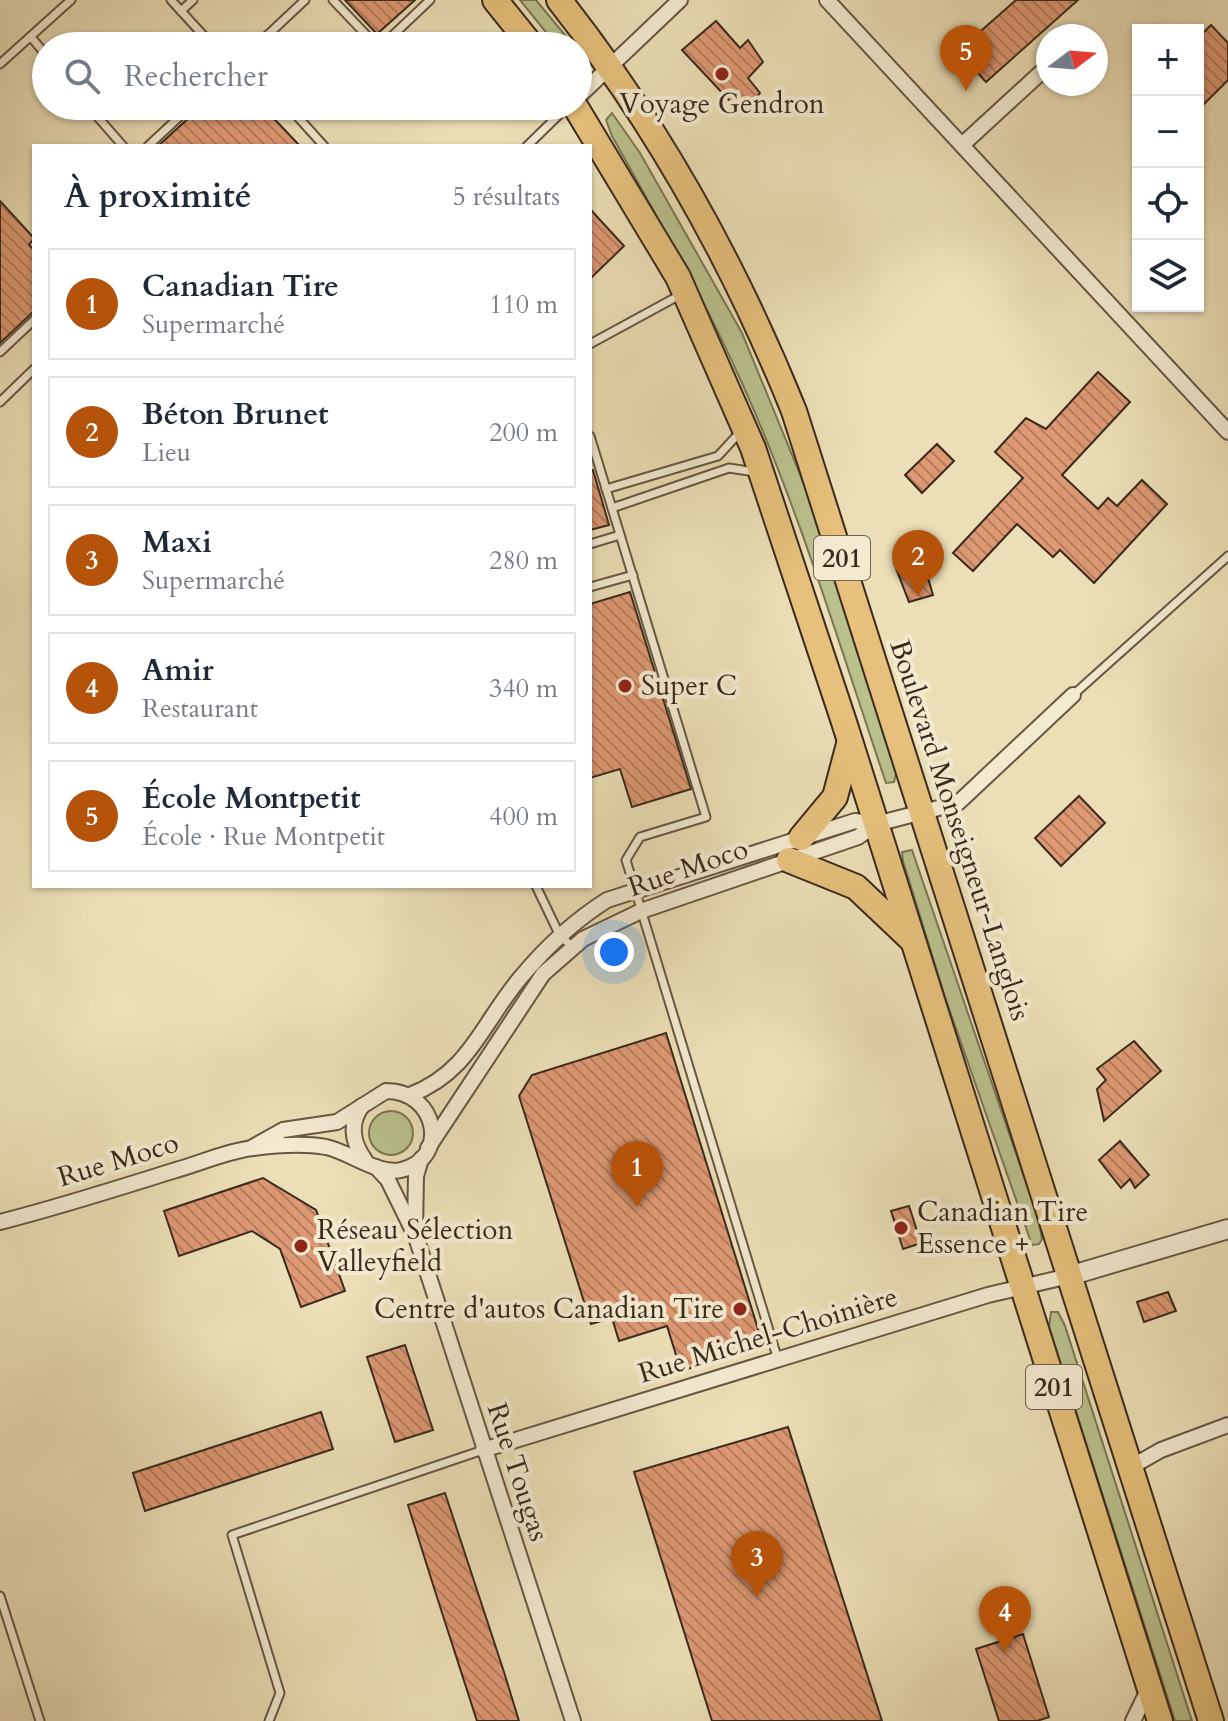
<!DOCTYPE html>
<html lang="fr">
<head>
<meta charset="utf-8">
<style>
  :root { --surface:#fff; --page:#f2f2f3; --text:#1f2937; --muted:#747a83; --line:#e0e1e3; --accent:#b45309 }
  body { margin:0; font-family:Cardo,serif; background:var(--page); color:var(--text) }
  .controls { position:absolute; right:24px; top:24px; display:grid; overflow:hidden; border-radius:0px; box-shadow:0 2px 6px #0004 }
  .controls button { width:72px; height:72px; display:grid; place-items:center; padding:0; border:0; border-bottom:2px solid var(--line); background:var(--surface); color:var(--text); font:40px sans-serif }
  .compass { position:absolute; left:1036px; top:24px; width:72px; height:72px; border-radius:50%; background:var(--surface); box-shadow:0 2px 6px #0004; rotate:74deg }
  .you { position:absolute; left:614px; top:952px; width:28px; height:28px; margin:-20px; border:6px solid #fff; border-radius:50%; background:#1a73e8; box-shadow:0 0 0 12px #1a73e833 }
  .badge { display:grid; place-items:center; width:52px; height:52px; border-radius:50%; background:var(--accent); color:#fff; font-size:26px; font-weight:700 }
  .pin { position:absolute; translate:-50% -66px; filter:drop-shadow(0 2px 4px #0008) }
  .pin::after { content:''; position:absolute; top:42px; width:28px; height:24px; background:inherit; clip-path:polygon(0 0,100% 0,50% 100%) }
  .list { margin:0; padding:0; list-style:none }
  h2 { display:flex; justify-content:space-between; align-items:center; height:104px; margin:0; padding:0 32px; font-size:34px }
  h2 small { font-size:26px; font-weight:400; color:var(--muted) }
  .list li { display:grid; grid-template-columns:52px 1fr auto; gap:24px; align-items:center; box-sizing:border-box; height:112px; margin:0 16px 16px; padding:0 16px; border:2px solid var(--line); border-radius:0px }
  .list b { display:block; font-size:30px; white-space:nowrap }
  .list p { margin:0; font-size:26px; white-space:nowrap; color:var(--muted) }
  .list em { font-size:26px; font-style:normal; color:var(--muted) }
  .icon { flex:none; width:44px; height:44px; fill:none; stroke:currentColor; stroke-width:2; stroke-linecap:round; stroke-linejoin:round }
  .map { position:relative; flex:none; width:1228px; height:1721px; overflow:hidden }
  .search { position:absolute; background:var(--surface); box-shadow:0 2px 6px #0004; left:32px; top:32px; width:560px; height:88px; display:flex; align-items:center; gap:20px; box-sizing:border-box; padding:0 28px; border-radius:44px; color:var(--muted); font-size:30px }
  .panel { position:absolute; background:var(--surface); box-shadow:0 2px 6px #0004; left:32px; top:144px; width:560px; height:744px; border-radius:0px }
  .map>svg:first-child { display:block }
  .grass { fill:#bac18d; stroke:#7a7654; stroke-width:2 }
  .building { fill:url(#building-back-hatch); stroke:#392a1c; stroke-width:2 }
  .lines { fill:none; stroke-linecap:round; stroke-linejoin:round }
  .service-casing { stroke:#665743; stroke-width:11 }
  .minor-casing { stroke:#665743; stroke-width:18 }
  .tertiary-casing { stroke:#665743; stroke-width:22 }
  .trunk-casing { stroke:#392a1c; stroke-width:28 }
  .service { stroke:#f3ead0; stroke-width:7 }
  .minor { stroke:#f3ead0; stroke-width:14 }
  .tertiary { stroke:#f3ead0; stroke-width:18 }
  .trunk { stroke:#e6c07c; stroke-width:24 }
  .poi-dot { fill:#8f2418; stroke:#f3ead0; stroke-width:3 }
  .labels { text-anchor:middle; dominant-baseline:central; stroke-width:8; stroke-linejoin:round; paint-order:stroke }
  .shield { fill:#f3ead0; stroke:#716452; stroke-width:2 }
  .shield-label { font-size:26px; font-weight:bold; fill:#392a1c }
  .poi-label { font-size:28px; fill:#392a1c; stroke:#f3ead0; text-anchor:start }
  .street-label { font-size:28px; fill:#392a1c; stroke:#f3ead0 }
</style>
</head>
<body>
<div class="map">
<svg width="1228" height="1721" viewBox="0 0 1228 1721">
  <defs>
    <pattern id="building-back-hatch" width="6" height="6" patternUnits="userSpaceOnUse" patternTransform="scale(2)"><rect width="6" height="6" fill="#de9974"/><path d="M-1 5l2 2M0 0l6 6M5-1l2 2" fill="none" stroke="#b57d5e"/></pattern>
  </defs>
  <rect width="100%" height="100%" fill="#ecdfb7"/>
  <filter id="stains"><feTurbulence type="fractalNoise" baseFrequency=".0025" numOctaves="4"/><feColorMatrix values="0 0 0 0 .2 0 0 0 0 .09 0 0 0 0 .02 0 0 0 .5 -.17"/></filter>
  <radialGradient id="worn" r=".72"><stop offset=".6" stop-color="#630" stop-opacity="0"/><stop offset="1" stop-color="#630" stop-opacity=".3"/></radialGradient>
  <g class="grass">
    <polygon points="520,0 536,0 574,46 557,46"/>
    <path d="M612 113 640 153 742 333 804 484 888 737 897 770 894 782 886 783C841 650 800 512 742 383 704 298 657 217 612 136L606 120Z"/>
    <polygon points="912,850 1037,1215 1042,1239 1039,1244 1032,1245 946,1000 903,861 902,852"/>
    <circle cx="391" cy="1133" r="22"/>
    <polygon points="1051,1312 1058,1312 1065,1326 1192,1721 1175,1721 1049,1327"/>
  </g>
  <g class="building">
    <polygon points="345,0 415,0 377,34"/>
    <polygon points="1016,0 1078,0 986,82 958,51"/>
    <polygon points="716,21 740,48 748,40 763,62 748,78 760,93 742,114 682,50"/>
    <polygon points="1211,25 1228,43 1228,80 1198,110 1198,38"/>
    <polygon points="202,106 262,106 300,146 158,146"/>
    <polygon points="0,201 34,238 29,245 34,250 34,311 0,343"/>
    <polygon points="590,209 624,246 590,279"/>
    <polygon points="1098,372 1130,402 1062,475 1098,509 1108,498 1117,506 1142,480 1167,504 1094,583 1060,550 1053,557 1017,524 973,571 953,553 1023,478 995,452 1026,418 1046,429"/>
    <polygon points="937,444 954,461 922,493 905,475"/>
    <polygon points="593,470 609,525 590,530 590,471"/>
    <polygon points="921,554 933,595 909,602 894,563"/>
    <polygon points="630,592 691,789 632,807 620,769 590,778 590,604"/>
    <polygon points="1079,796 1105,823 1061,866 1035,838"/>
    <polygon points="666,1033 763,1345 681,1371 667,1326 619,1341 612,1318 591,1324 519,1096 532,1075"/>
    <polygon points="1134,1041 1161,1071 1104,1121 1097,1089 1106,1080 1097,1069"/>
    <polygon points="1120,1141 1149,1175 1135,1188 1130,1179 1121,1188 1099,1160"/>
    <polygon points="263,1178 316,1210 345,1291 301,1307 280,1249 252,1231 179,1256 164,1211"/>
    <polygon points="909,1206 921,1243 903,1249 891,1211"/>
    <polygon points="1168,1292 1176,1311 1144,1322 1137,1302"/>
    <polygon points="405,1345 433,1430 395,1442 367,1357"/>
    <polygon points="321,1412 333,1449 145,1511 133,1473"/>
    <polygon points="788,1427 882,1721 712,1721 634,1472"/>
    <polygon points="445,1493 504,1672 519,1721 477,1721 435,1591 408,1505"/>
    <polygon points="1023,1634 1049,1717 1037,1721 999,1721 976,1649"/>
  </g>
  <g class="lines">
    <g class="service-casing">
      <g id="service">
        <polyline points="171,0 213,46"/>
        <polyline points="333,0 373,42 391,37 430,0"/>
        <polyline points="181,11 193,0"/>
        <polyline points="31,37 46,55"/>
        <polyline points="256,46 305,0"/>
        <polyline points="0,64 71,0"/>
        <polyline points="88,106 123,146"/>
        <polyline points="288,106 324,146"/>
        <polyline points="148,146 191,106"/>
        <polyline points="527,146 568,106"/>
        <polyline points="590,344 680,295"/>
        <polyline points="0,352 34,320"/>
        <polyline points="0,402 34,369"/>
        <polyline points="590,436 706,817 640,837 626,860 778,1360"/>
        <polyline points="606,489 718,456 741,431"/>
        <polyline points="612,508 729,468 755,472"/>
        <polyline points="590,544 620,535"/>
        <polyline points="590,587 633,575"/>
        <polyline points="1073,695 1228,556"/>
        <polyline points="536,886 560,936 573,947"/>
        <polyline points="0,1596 40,1721"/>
        <polyline points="269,1721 280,1693 232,1535 483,1450"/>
      </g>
    </g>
    <g class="minor-casing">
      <g id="minor">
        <polyline points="827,0 1228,432"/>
        <polyline points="578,97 680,0"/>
        <polyline points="962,145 1048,66"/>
        <path d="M410 1095C470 1072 482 1023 521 977 546 947 574 921 607 900L855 821 876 824"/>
        <path d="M362 1106C349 1124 352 1142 365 1160"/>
        <polyline points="428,1148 543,974 583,939 641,911 858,837 876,824 958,803 1073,695"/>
        <polyline points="376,1167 388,1180 416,1237 573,1721"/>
        <path d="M0 1222C59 1207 118 1188 176 1170 201 1163 227 1151 253 1148 276 1145 303 1143 326 1147 350 1152 377 1175 401 1170 450 1159 438 1091 386 1091L337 1122 283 1130 251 1148"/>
        <polyline points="415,1229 416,1176 421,1159"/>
        <polyline points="483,1450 988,1295 1069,1276"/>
        <polyline points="1131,1467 1161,1450 1228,1425"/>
        <polyline points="1133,1721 1149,1688"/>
      </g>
    </g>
    <g class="tertiary-casing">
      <polyline id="tertiary" points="1069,1276 1228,1229"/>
    </g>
    <g class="trunk-casing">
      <g id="trunk">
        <polyline points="495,0 532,46"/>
        <path d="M559 0C657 124 735 265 794 411L1211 1721"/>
        <polyline points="575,106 678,277 753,448 844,722 1160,1721"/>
        <polyline points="801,838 835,797 849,744"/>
        <polyline points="789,860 856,887 912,940"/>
      </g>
    </g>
    <use href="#service" class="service"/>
    <use href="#minor" class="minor"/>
    <use href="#tertiary" class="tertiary"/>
    <use href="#trunk" class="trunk"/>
  </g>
  <g class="poi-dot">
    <circle cx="722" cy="74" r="8"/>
    <circle cx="625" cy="686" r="8"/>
    <circle cx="901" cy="1228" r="8"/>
    <circle cx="301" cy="1246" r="8"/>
    <circle cx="740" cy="1309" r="8"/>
  </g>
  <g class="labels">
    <g class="shield">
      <rect x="814" y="536" width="56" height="44" rx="6"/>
      <rect x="1026" y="1365" width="56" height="44" rx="6"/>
    </g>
    <g class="shield-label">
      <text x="842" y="558">201</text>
      <text x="1054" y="1387">201</text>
    </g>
    <g class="poi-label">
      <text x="722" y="104" text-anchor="middle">Voyage Gendron</text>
      <text x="641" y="686">Super C</text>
      <text x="917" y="1212">Canadian Tire<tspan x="917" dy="32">Essence +</tspan></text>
      <text x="317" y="1230">Réseau Sélection<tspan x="317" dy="32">Valleyfield</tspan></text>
      <text x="724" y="1309" text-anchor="end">Centre d'autos Canadian Tire</text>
    </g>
    <g class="street-label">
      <text transform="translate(960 830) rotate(72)">Boulevard Monseigneur-Langlois</text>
      <text transform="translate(688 868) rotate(-19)">Rue Moco</text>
      <text transform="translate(118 1160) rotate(-17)">Rue Moco</text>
      <text transform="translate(768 1335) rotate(-17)">Rue Michel-Choinière</text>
      <text transform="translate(518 1472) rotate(72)">Rue Tougas</text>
    </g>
  </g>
  <rect width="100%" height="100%" filter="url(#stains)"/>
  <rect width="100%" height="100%" fill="url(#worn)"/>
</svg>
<div class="controls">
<button>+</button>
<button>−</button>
<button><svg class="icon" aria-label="locate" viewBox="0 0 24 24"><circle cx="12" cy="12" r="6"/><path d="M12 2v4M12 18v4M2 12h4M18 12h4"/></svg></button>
<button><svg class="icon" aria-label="layers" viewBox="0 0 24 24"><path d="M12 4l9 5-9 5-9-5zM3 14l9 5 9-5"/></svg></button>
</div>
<svg class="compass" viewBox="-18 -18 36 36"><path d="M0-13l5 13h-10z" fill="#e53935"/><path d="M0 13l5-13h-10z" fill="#747a83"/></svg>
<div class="you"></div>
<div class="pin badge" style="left:637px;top:1207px">1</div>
<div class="pin badge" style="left:918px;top:596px">2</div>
<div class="pin badge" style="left:757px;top:1597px">3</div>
<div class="pin badge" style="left:1005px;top:1652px">4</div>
<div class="pin badge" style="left:966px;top:91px">5</div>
<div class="search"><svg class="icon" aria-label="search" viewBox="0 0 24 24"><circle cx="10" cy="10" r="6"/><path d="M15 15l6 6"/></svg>Rechercher</div>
<section class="panel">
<h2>À proximité<small>5 résultats</small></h2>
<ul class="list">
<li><span class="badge">1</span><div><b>Canadian Tire</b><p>Supermarché</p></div><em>110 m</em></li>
<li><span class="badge">2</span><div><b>Béton Brunet</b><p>Lieu</p></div><em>200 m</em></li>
<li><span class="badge">3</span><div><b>Maxi</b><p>Supermarché</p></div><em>280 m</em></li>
<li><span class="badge">4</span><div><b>Amir</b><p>Restaurant</p></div><em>340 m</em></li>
<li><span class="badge">5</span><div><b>École Montpetit</b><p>École · Rue Montpetit</p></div><em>400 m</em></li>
</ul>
</section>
</div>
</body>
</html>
